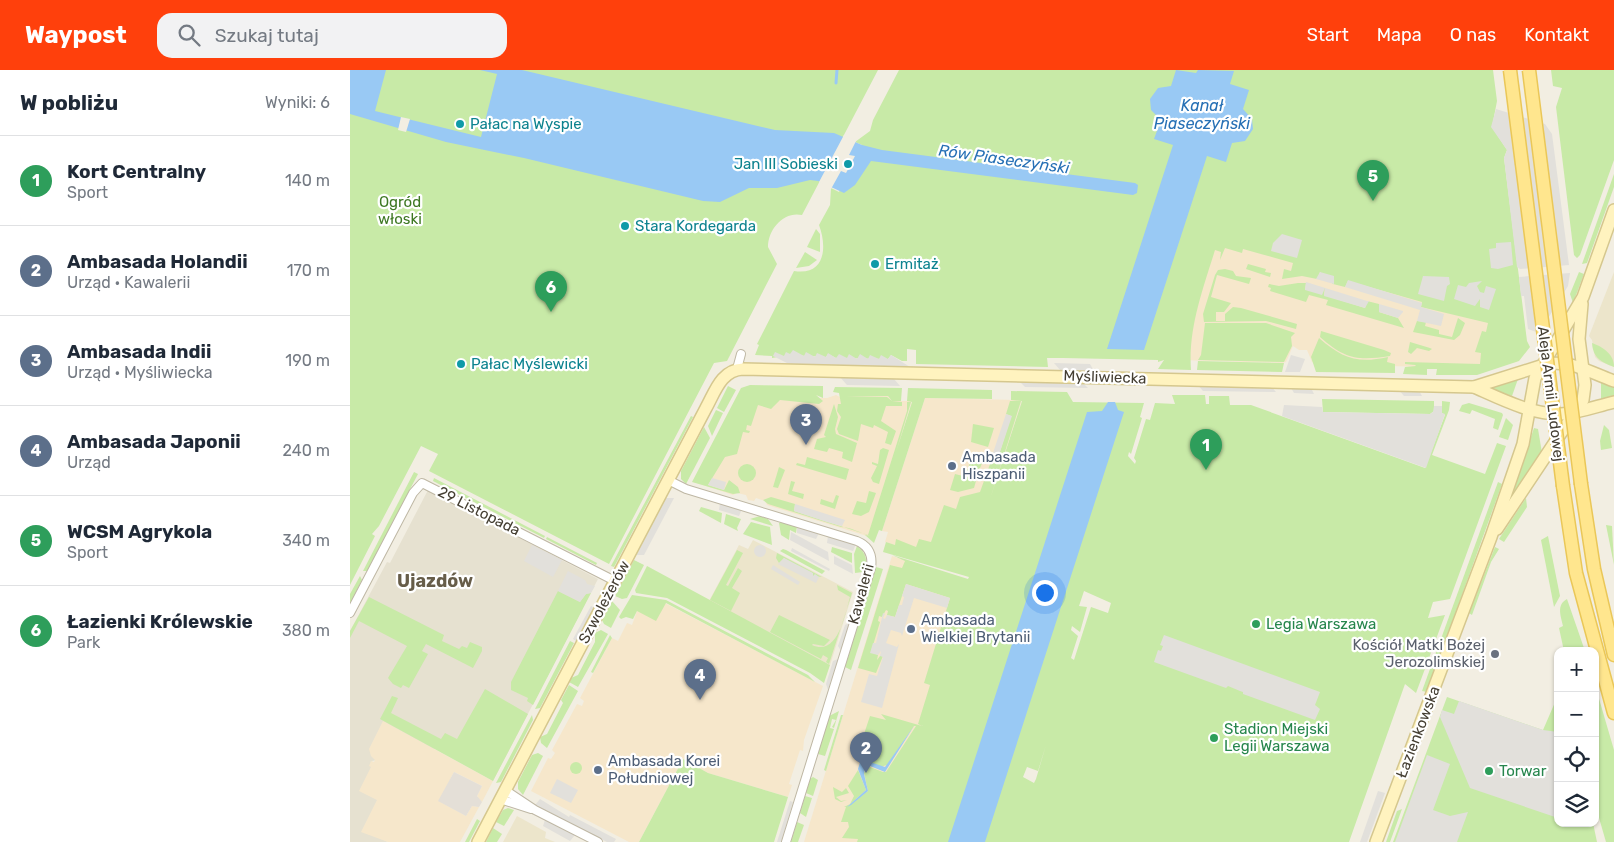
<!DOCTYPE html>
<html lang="pl">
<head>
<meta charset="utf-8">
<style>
  :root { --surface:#fff; --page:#f2f2f3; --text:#1f2937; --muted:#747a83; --line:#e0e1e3; --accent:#ff400c }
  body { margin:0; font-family:Rubik,sans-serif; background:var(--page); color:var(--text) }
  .controls { position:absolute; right:15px; bottom:15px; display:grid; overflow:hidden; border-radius:10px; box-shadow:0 1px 4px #0004 }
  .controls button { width:45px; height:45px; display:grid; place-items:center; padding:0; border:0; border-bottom:1px solid var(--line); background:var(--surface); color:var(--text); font:25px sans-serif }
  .you { position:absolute; left:694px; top:522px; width:18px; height:18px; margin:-12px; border:4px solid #fff; border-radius:50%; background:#1a73e8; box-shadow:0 0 0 8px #1a73e833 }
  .badge { display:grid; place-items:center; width:32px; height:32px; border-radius:50%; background:var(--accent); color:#fff; font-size:16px; font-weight:700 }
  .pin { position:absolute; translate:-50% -41px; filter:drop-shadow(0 1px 2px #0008) }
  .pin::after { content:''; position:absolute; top:26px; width:18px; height:15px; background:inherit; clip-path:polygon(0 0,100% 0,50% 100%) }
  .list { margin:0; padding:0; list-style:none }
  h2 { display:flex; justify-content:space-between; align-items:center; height:65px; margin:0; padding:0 20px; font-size:21px }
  h2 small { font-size:16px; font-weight:400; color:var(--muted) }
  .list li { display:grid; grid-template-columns:32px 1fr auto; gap:15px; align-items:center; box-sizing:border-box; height:90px; padding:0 20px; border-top:1px solid var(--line) }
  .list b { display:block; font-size:19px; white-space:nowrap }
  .list p { margin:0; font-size:16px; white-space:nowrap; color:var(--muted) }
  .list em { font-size:16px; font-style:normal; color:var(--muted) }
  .icon { flex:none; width:28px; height:28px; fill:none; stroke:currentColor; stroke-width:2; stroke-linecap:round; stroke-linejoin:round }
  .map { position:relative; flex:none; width:1264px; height:772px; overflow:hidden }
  header { display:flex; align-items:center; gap:30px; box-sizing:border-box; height:70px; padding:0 25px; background:var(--accent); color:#fff }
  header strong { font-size:24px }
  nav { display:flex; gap:28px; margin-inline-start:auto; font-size:18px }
  .search { width:350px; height:45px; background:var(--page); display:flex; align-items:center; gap:12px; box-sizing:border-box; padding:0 18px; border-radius:15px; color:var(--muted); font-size:19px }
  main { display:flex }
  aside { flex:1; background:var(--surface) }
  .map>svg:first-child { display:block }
  .residential { fill:#e6e1d0 }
  .commercial { fill:#f6e7cb }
  .industrial { fill:#e4dfd7 }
  .education { fill:#ece5cb }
  .green { fill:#c8eaa7; fill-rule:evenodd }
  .parking { fill:#e2e0db }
  .water { fill:#99c9f4 }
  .pier { fill:#f2eee2 }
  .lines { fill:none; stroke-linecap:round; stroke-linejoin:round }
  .stream { stroke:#99c9f4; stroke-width:3 }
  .street-casing { stroke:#beb7a4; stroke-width:10 }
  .secondary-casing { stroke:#d5c78e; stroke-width:14 }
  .primary-casing { stroke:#eac758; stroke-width:15 }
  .street { stroke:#fff; stroke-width:8 }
  .secondary { stroke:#fff3bf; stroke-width:11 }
  .primary { stroke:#ffe68e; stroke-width:12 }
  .primary-bridge-casing { stroke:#eac758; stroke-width:15; stroke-linecap:butt }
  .primary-bridge { stroke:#ffe68e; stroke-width:12 }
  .culture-dot { fill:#0f9aa8; stroke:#fff; stroke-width:2 }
  .service-dot { fill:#5c6f8a; stroke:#fff; stroke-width:2 }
  .leisure-dot { fill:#2e9e5b; stroke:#fff; stroke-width:2 }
  .worship-dot { fill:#6b7280; stroke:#fff; stroke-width:2 }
  .labels { text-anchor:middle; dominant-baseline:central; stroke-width:4.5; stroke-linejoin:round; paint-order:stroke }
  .culture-label { font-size:15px; fill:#0d838f; stroke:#fff; text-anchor:start }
  .park-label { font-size:15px; fill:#3e7823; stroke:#fff }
  .street-label { font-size:15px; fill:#443e32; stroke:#fff }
  .service-label { font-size:15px; fill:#4e5e75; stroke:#fff; text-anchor:start }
  .leisure-label { font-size:15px; fill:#27864d; stroke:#fff; text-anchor:start }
  .worship-label { font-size:15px; fill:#5b616d; stroke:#fff; text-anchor:end }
  .water-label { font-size:16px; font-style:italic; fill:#2670b5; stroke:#fff }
  .quarter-label { font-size:18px; font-weight:bold; fill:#675d49; stroke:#fff }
</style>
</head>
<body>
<header>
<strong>Waypost</strong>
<div class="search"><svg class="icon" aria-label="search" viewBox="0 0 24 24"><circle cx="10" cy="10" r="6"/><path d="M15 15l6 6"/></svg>Szukaj tutaj</div>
<nav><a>Start</a><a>Mapa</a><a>O nas</a><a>Kontakt</a></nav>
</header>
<main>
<aside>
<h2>W pobliżu<small>Wyniki: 6</small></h2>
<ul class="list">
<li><span class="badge" style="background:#2e9e5b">1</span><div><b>Kort Centralny</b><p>Sport</p></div><em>140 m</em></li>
<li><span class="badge" style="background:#5c6f8a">2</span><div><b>Ambasada Holandii</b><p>Urząd · Kawalerii</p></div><em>170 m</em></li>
<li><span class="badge" style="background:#5c6f8a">3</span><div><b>Ambasada Indii</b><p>Urząd · Myśliwiecka</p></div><em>190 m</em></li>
<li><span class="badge" style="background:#5c6f8a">4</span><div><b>Ambasada Japonii</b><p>Urząd</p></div><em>240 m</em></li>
<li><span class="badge" style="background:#2e9e5b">5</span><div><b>WCSM Agrykola</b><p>Sport</p></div><em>340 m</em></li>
<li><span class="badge" style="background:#2e9e5b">6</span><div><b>Łazienki Królewskie</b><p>Park</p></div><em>380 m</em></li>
</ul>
</aside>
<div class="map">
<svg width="1264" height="772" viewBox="0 0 1264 772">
  <rect width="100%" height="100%" fill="#f2eee2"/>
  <polygon class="residential" points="78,420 248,509 143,711 87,678 22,691 34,770 38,772 0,772 0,561 37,492 40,493"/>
  <g class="commercial">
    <polygon points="866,169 1154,255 1167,292 1112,298 966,294 962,292 957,280 949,280 943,276 936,292 933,293 830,290"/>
    <polygon points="400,323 416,323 419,327 466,325 469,328 477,328 486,325 492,328 496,325 538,326 542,331 562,331 520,467 417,435 415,431 406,428 404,431 398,430 396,425 387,423 383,425 344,412 383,338 392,333 396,325"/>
    <polygon points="575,328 672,330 618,498 535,472 538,462 532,461"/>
    <polygon points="542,486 618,510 535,772 454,772"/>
    <polygon points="315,533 473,616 454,670 453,681 450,680 439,714 442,715 438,727 358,703 333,689 289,772 279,772 181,721 198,688 201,689 205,683 202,680 227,634 232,636 234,631 230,628 262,568 268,571 277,553 282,555 287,541"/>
    <polygon points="33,651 143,711 132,732 127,726 132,716 104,702 89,731 116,746 122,736 129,737 110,772 38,772 11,762 27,730 9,721 21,697 19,696 21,691 24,692 25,690 21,686 19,679"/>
  </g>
  <polygon class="industrial" points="104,702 132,716 127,726 132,732 129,737 122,736 116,746 88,731"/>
  <g class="education">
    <polygon points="1264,202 1264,297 1249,291 1245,287 1242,270 1239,266"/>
    <polygon points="403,470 503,522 480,595 359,531 389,475 398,479"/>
    <polygon points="167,746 196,762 195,768 205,772 153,772"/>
  </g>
  <g class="green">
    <path d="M0 0H528L452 145C434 141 418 159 418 177L427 194 377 291 364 293 259 494 79 401 88 384 71 376 29 456 22 464 25 466 0 515Z"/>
    <path d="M549 0H1143L1147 31 1142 57 1157 80 1154 88 1177 271 1180 277 1169 291 1127 305H1086L1087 299H1077V305L1053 304 1055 297 1066 296 1065 295 1055 294V292L1130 294 1131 283 1125 282 1132 261 1136 262 1138 253 1071 237 1072 232 998 211 995 217 983 214 970 202 967 209 952 206 932 209 934 199 941 201 943 193 893 179 892 183 875 178 870 190 871 182 865 180C853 219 838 258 841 300L808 299 814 290 808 292V290L713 288H697L698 297 566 294V280L557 279V291H552L541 285 538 289 486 288 478 284 476 287 440 285 422 288V286L405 285 409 275 407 274 444 201C476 206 477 176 469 155L480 135 481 118 489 122 512 75 505 72 520 61 523 50Z"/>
    <polygon points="1201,0 1264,0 1264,90 1230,185 1227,188 1224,185 1206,37 1212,18 1203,16"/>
    <polygon points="1264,104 1264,117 1237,193 1232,194"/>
    <polygon points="466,159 470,164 470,182 457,177"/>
    <polygon points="455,182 467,190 459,196 446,198"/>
    <polygon points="898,194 916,199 915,202 921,203 920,207 896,199"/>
    <polygon points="875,199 883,201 886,206 901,208 899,214 867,205 861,227 881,233 874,242 866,242 866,251 875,251 875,244 883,237 891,238 947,254 946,259 916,251 854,252 853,244 865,205 868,200"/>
    <polygon points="1229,202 1234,204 1223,233 1220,224"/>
    <polygon points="948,213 956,213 955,220 975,218 974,225 1015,238 1017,231 1029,234 1029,242 1048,248 1054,258 976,235 978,230 959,225 956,232 920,221 921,218 918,217 919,214 929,216"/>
    <polygon points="1108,248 1115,253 1110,265 1104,270 1063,262 1067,251 1076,252 1075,256 1089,260 1089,264 1102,267"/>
    <polygon points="855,253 916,253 945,263 941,267 942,276 934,292 848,290 851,285"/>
    <path d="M971 261 1034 280 1041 283 1040 286C1007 291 995 289 970 267Z"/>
    <path d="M969 268C992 288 1007 294 1038 287L1037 292 1045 294V303L966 302 961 287Z"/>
    <polygon points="1060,272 1080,278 1082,279 1079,281 1067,278 1061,284 1058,282"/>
    <path d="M1242 273C1253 277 1264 284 1264 297 1251 292 1243 288 1242 273Z"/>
    <polygon points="848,291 933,293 934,293 932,302 847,300"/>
    <polygon points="1168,309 1162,326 1138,318"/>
    <polygon points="1251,312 1264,317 1264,327 1251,330"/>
    <polygon points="400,315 473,316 473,328 466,325 448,324 466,325 473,331 469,334 430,330 421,339 408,335 401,356 397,355 396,360 400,361 399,363 393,362 387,384 375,387 358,415 374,420 379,410 388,417 390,423 383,424 342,412 391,318"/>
    <polygon points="378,316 386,320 374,342 367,338"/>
    <polygon points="485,317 552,318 551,331 542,331 538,326 496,326 537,327 542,331 552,332 552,336 536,336 531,351 546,361 541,375 535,373 538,362 524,355 523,358 511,354 508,371 489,364 487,359 491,347 487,341 488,334 491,334 489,323 483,322"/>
    <path d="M558 318 642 320V329L575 328 532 461 529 460 524 473 515 465 520 466C510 463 501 457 491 457L418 434 413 430 421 427 445 434 444 441 518 465 557 341V332H561L546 382 562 332 557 331Z"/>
    <path d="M661 321 717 322 723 332 794 333 790 347 792 348 781 384 779 382 778 386 785 394 786 391 784 388 796 349 800 350 805 333 825 334 822 325H855L856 334H859V326H879L880 335H901L1075 398 1095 345 1092 343V331L1100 332 1099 340 1082 385 1135 404 1147 373 1156 376 1100 529 1083 532 1078 548 1095 545 1066 623 1055 614 999 772H499H507L508 769 492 768 499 757 498 752H491L496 737H494L500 734 504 726 498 716 508 700 516 720 497 737 518 721 514 703 516 698 520 697 533 702H536L566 656H564L537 695 530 697 511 689 515 678 510 676 520 646 536 650 531 644 572 656 618 510 572 656 568 654 580 615 574 613 600 528 556 514 545 547 537 545 538 541 536 540 532 547 529 546 528 551 530 552 521 582 528 585 527 590 530 586H533L526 603 508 598 540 495 552 498 555 491 542 485 618 509 619 507 533 482 536 472 545 475 546 469 566 477 569 469 581 472 594 435 606 439 610 427 630 422 640 394 648 388 661 346 656 344 660 331H671L640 429 672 331 661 330ZM734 521 761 533 758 543 741 537 724 590 721 588 728 566 721 560 722 556 730 562 737 537 729 536ZM696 675 686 709 684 713 673 707 677 697 688 701Z"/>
    <polygon points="972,329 1084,331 1084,341 1080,344 973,342"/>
    <polygon points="1119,333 1152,343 1153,345 1148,360 1143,358 1145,349 1122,340 1120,344 1109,341 1112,335"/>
    <polygon points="484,334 488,347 485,359 486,364 507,373 502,392 492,388 493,382 479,378 477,382 464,379 467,369 476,367 474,365"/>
    <polygon points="366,340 373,343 362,366 358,356"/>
    <polygon points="341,346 343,347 264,497 261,496"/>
    <polygon points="1156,348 1163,355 1158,370 1149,367"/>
    <polygon points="623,354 644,358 638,377 621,372"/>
    <polygon points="1254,355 1259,360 1262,378 1251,380 1250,371"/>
    <polygon points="354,357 360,368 336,414 331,409 331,401"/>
    <polygon points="1184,358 1188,359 1192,383 1159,433"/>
    <polygon points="533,378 539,380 529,414 523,412 521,408 527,396 522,394 522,392 528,394 530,380"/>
    <polygon points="630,382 636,384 630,398 618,403 612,401 618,399 621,389 624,390 626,384 629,385"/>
    <polygon points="457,387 499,399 496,410 446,395 447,393 455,395"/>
    <circle cx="397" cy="403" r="9"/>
    <polygon points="429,397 435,400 428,418 423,417"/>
    <polygon points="64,402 68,404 17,501 13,501"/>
    <polygon points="605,404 617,407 628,404 624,418 608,422 600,420"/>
    <polygon points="84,408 195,466 194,468 83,411"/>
    <polygon points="441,411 445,412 442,421 454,424 453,429 438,424"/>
    <polygon points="1148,412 1152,414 1077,622 1072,621"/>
    <polygon points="519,421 526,423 519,442 511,446 502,444 507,431 516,433"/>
    <polygon points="486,425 489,426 485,439 470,434 471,429 483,433"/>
    <polygon points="1176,428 1177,437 1154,472 1149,469"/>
    <polygon points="351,437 372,443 371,453 349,441"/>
    <polygon points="376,444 391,449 387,458 388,461 374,454"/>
    <polygon points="410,446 418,449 423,456 400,449"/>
    <polygon points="401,452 420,457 422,475 393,464"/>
    <polygon points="432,452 447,456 446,463 440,460 439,470 431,465 429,453"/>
    <polygon points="1256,455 1262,456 1264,495"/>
    <polygon points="1198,466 1210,526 1204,537 1191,470"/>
    <polygon points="197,467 247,493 246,495 196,469"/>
    <path d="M507 476C516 482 519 492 513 502L505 503 504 484Z"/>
    <polygon points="482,477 502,483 502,493 481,482"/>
    <polygon points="1145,477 1149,479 1141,492 1122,545 1119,543"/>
    <polygon points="433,479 436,480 475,501 472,504 430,481"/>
    <polygon points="387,480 393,483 376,515 378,516 388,498 392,501 382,518 390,523 381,541 360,530"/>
    <polygon points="427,483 472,507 463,506 434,488 429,493 426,488"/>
    <polygon points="284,490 294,495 277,528 272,529 265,526"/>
    <polygon points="297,496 480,595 474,613 460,603 317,528 286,523 285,520"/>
    <polygon points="526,497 533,499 501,600 495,597"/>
    <polygon points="10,506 12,510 0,533 0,524"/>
    <path d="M487 515 502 523 479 594 476 592 478 588 473 585 471 589 420 562 429 545 480 570 474 576 463 574 462 575C488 587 495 544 500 527L488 520Z"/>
    <polygon points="208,521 230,532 236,524 241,523 183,635 177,631 178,628 161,620 161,612"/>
    <polygon points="282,525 316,530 458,605 465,612 316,533 306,551 287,541 283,549 276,547 271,549 269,547"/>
    <polygon points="19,527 94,565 92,571 109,579 112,576 117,578 120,572 132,577 132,581 123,598 76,574 72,581 78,584 59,618 53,615 51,618 43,614 38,608 57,576 9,551 0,568 0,561"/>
    <path d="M1217 529 1235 581H1214L1209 558 1213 556C1211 546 1206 535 1217 529Z"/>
    <polygon points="262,531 270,540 261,558 254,554 252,550"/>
    <polygon points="251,560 258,564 228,617 219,612 221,608 228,605 245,572 245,563"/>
    <polygon points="260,565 262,568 243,603 241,602"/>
    <polygon points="220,571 224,573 190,638 185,639"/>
    <polygon points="219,615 228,621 197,678 191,673 190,667 197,664 213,633 211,630"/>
    <polygon points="1245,615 1264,680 1264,772 1256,772 1245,734"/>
    <polygon points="135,619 178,644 143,711 30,649 42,626 48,628 41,643 91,669 95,663 107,669"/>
    <polygon points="1097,627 1193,660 1206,630 1208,753 1243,753 1247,772 1043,772"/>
    <polygon points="489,641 484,658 482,657 486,650 482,649 480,658 484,659 475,686 468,684 479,646"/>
    <polygon points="182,645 183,650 151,712 146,713"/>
    <polygon points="491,645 493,645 476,701 474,700"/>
    <polygon points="188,683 193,686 173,725 168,719 168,712 182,685"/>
    <polygon points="333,689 358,703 438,727 424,772 289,772"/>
    <circle cx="226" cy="698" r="6"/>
    <polygon points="463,707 468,710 463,726 456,723 460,709"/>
    <polygon points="483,717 492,722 496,718 499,723 486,727 491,731 497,730 491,732 485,729"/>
    <polygon points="455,726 462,728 456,747 450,743"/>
    <polygon points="158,738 164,740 154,756 146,752 153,740"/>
    <polygon points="1052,739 1040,772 1036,772 1047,741"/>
    <polygon points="127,749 130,751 119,772 115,772"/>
    <polygon points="447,752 454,755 448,772 441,772"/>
    <polygon points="143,758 152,764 147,772 136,772"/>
  </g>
  <g class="parking">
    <polygon points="1146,39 1195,54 1202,64 1219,195 1170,199 1167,197 1154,88 1157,80 1141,57"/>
    <polygon points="932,164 952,170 947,188 921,181 923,173"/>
    <polygon points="1161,172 1163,195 1148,199 1141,198 1139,179 1146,178 1146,173"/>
    <polygon points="970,202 984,206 984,214 966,209"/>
    <polygon points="1220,203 1218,216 1189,263 1178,259 1174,226 1171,226 1169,207"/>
    <polygon points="1073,206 1099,207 1100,214 1097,216 1094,231 1068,224"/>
    <polygon points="998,210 1072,233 1071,237 1094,244 1091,256 1067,251 1070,240 995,217"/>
    <polygon points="1132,211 1127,216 1130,222 1134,223 1136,216 1146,219 1139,240 1130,237 1130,229 1125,236 1104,229 1108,215 1116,217 1119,213"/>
    <polygon points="956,212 1017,231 1019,231 1015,238 974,226 975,218 972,225 955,220"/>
    <polygon points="1029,234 1053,241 1053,242 1048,248 1029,242"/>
    <polygon points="443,280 454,286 456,282 465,287 467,283 476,287 478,283 486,288 489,284 497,288 499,284 507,289 510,284 518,289 520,285 529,289 531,285 538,289 541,285 560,297 439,294 423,286 425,282 434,286 436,282 440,284"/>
    <polygon points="941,285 955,289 950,302 935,302"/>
    <polygon points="704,293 740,294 744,301 711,301"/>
    <polygon points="490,307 544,309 550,316 497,315"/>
    <polygon points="667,309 731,311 738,318 675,317"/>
    <polygon points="847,314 920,315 926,322 853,321"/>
    <polygon points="940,316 960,316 964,324 944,323"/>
    <polygon points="1048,319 1068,319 1072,326 1054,326"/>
    <polygon points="934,335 972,337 973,342 1080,344 1083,342 1084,336 1092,336 1092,343 1095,344 1076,398 932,346"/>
    <polygon points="656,344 662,346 648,388 642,386"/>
    <polygon points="362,408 376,412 374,420 358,415"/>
    <polygon points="315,428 324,428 294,485 286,485"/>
    <polygon points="370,433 392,439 389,446 369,440"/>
    <polygon points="445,434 495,450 492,456 477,452 444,441"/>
    <polygon points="447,456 469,463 466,469 447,463"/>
    <polygon points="441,462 478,482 479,491 440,470"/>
    <polygon points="478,466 506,474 503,481 477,473"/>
    <polygon points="182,475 212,490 203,507 174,491"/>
    <circle cx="410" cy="481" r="6"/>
    <polygon points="442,478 480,499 479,501 441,481"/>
    <polygon points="484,486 502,495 503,504 484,494"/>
    <polygon points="434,488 463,503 463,506 465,504 469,507 466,513 428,494"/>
    <polygon points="423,495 450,512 448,515 421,499"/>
    <polygon points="218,501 235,510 237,514 245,516 241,523 236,524 230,532 208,521"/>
    <polygon points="556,514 600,528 597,538 564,528 552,566 551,563 541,560 536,573 547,577 549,574 532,638 511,632 519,604 527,606 533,587 530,586 531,581 528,585 520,583 523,573 526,573 533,543 535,544 533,548 535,549 537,545 545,547 549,535 552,535 554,527 552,526"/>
    <polygon points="241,536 244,538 226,571 223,569"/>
    <polygon points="499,553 491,581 488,576 495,555"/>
    <polygon points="814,565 970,622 965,635 970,639 965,650 893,624 893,622 890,621 878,616 876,618 804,592 808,580 811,581 813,576 810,575"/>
    <polygon points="488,589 478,620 476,614 483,591"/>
    <polygon points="1109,631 1193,660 1208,662 1208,748 1120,718 1090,647 1092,640 1104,644"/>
    <polygon points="1077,685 1100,694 1083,740 1100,746 1118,742 1107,772 1045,772"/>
    <polygon points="207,709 228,720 221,733 200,723"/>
    <polygon points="1028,721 1035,723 1017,772 1010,772"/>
    <polygon points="190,729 219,747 220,745 266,769 264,772 257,772 184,734 186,734"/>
    <polygon points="440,731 443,732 431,772 427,772"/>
    <polygon points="195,750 225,765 220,771 193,756"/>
  </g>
  <g class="water">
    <polygon points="0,0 36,0 25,41 131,67 147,4 130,0 172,0 425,60 484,63 512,75 532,80 785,113 788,115 787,123 783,125 521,91 505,115 494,123 468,111 460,110 427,118 399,118 370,132 353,131 174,88 96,72 0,44"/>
    <polygon points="826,0 846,3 848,0 884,1 880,14 899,20 893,39 902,49 903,59 895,71 882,73 876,92 857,86 794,280 757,279 823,75 804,69 811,50 801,40 800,29 808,18 821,16"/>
    <polygon points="758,332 765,332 768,340 774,342 635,772 598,772 737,342 752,341"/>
    <polygon points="564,656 535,702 520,696 515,698 514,704 518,721 501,735 497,737 516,720 508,699 511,689 535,697"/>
  </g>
  <g class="pier">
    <polygon points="51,47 60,49 56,62 48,60"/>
    <polygon points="494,65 506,71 499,85 505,86 496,103 491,101 481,119 469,112"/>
  </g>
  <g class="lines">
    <polyline class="stream" points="486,13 487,0"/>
    <g class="street-casing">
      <g id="street">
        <polyline points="387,299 391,284"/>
        <path d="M318 410 336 419 507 471C519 476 523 485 521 498L436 772"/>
        <polyline points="0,543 63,423 72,413 265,511"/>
        <polyline points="155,720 185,740 248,772"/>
        <polyline points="150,729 181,739"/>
      </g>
    </g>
    <g class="secondary-casing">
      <g id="secondary">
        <path d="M1124 317C1149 328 1182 345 1211 344 1229 343 1247 336 1264 332"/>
        <polyline points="1147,459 1233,330 1235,315 1229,269 1232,234"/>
        <path d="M128 772 356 338C365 322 371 300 393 299L1124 317 1197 294C1222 290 1241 303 1264 311"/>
        <polyline points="1026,772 1141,467 1173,374 1185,308 1233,227 1264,140"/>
      </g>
    </g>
    <g class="primary-casing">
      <g id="primary">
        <polyline points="1231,414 1244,499 1264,585"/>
        <polyline points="1213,416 1226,503 1264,643"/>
      </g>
    </g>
    <use href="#street" class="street"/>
    <use href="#secondary" class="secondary"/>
    <use href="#primary" class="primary"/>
    <g class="primary-bridge-casing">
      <g id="primary-bridge">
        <polyline points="1160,0 1213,416"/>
        <polyline points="1179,0 1231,414"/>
      </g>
    </g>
    <use href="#primary-bridge" class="primary-bridge"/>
  </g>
  <g class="culture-dot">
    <circle cx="110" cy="54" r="5"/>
    <circle cx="498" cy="94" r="5"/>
    <circle cx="275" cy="156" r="5"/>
    <circle cx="525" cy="194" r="5"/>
    <circle cx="111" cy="294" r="5"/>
  </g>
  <g class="service-dot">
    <circle cx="602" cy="396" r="5"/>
    <circle cx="561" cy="559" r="5"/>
    <circle cx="248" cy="700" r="5"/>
  </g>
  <g class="leisure-dot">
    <circle cx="906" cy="554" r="5"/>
    <circle cx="864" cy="668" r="5"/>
    <circle cx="1139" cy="701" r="5"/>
  </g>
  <circle class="worship-dot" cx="1145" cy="584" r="5"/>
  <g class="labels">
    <g class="culture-label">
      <text x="120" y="54">Pałac na Wyspie</text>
      <text x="488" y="94" text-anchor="end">Jan III Sobieski</text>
      <text x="285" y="156">Stara Kordegarda</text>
      <text x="535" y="194">Ermitaż</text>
      <text x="121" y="294">Pałac Myślewicki</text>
    </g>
    <g class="park-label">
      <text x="50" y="132">Ogród<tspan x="50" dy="17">włoski</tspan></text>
    </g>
    <g class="street-label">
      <text transform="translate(755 307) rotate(2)">Myśliwiecka</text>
      <text transform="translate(1201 324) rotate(83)">Aleja Armii Ludowej</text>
      <text transform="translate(129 441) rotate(27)">29 Listopada</text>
      <text transform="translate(511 524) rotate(-75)">Kawalerii</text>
      <text transform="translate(254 532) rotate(-62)">Szwoleżerów</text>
      <text transform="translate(1068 662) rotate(-69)">Łazienkowska</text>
    </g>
    <g class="service-label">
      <text x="612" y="387">Ambasada<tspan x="612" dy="17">Hiszpanii</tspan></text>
      <text x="571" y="550">Ambasada<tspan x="571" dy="17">Wielkiej Brytanii</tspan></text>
      <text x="258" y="691">Ambasada Korei<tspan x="258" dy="17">Południowej</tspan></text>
    </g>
    <g class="leisure-label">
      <text x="916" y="554">Legia Warszawa</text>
      <text x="874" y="659">Stadion Miejski<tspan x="874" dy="17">Legii Warszawa</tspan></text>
      <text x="1149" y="701">Torwar</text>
    </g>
    <g class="worship-label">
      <text x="1135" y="575">Kościół Matki Bożej<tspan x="1135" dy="17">Jerozolimskiej</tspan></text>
    </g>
    <g class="water-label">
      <text x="852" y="35">Kanał<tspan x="852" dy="18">Piaseczyński</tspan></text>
      <text transform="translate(654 89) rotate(8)">Rów Piaseczyński</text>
    </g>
    <g class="quarter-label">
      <text x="85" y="511">Ujazdów</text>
    </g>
  </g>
</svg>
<div class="controls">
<button>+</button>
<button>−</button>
<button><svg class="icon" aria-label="locate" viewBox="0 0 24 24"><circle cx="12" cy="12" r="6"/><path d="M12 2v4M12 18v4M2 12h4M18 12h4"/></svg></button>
<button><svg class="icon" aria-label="layers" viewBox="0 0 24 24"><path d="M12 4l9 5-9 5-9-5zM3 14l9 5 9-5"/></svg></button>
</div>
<div class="you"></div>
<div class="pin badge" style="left:856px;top:400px;background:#2e9e5b">1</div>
<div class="pin badge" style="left:516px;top:703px;background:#5c6f8a">2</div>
<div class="pin badge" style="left:456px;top:375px;background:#5c6f8a">3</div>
<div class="pin badge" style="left:350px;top:630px;background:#5c6f8a">4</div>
<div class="pin badge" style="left:1023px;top:131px;background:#2e9e5b">5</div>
<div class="pin badge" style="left:201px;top:242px;background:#2e9e5b">6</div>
</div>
</main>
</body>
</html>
